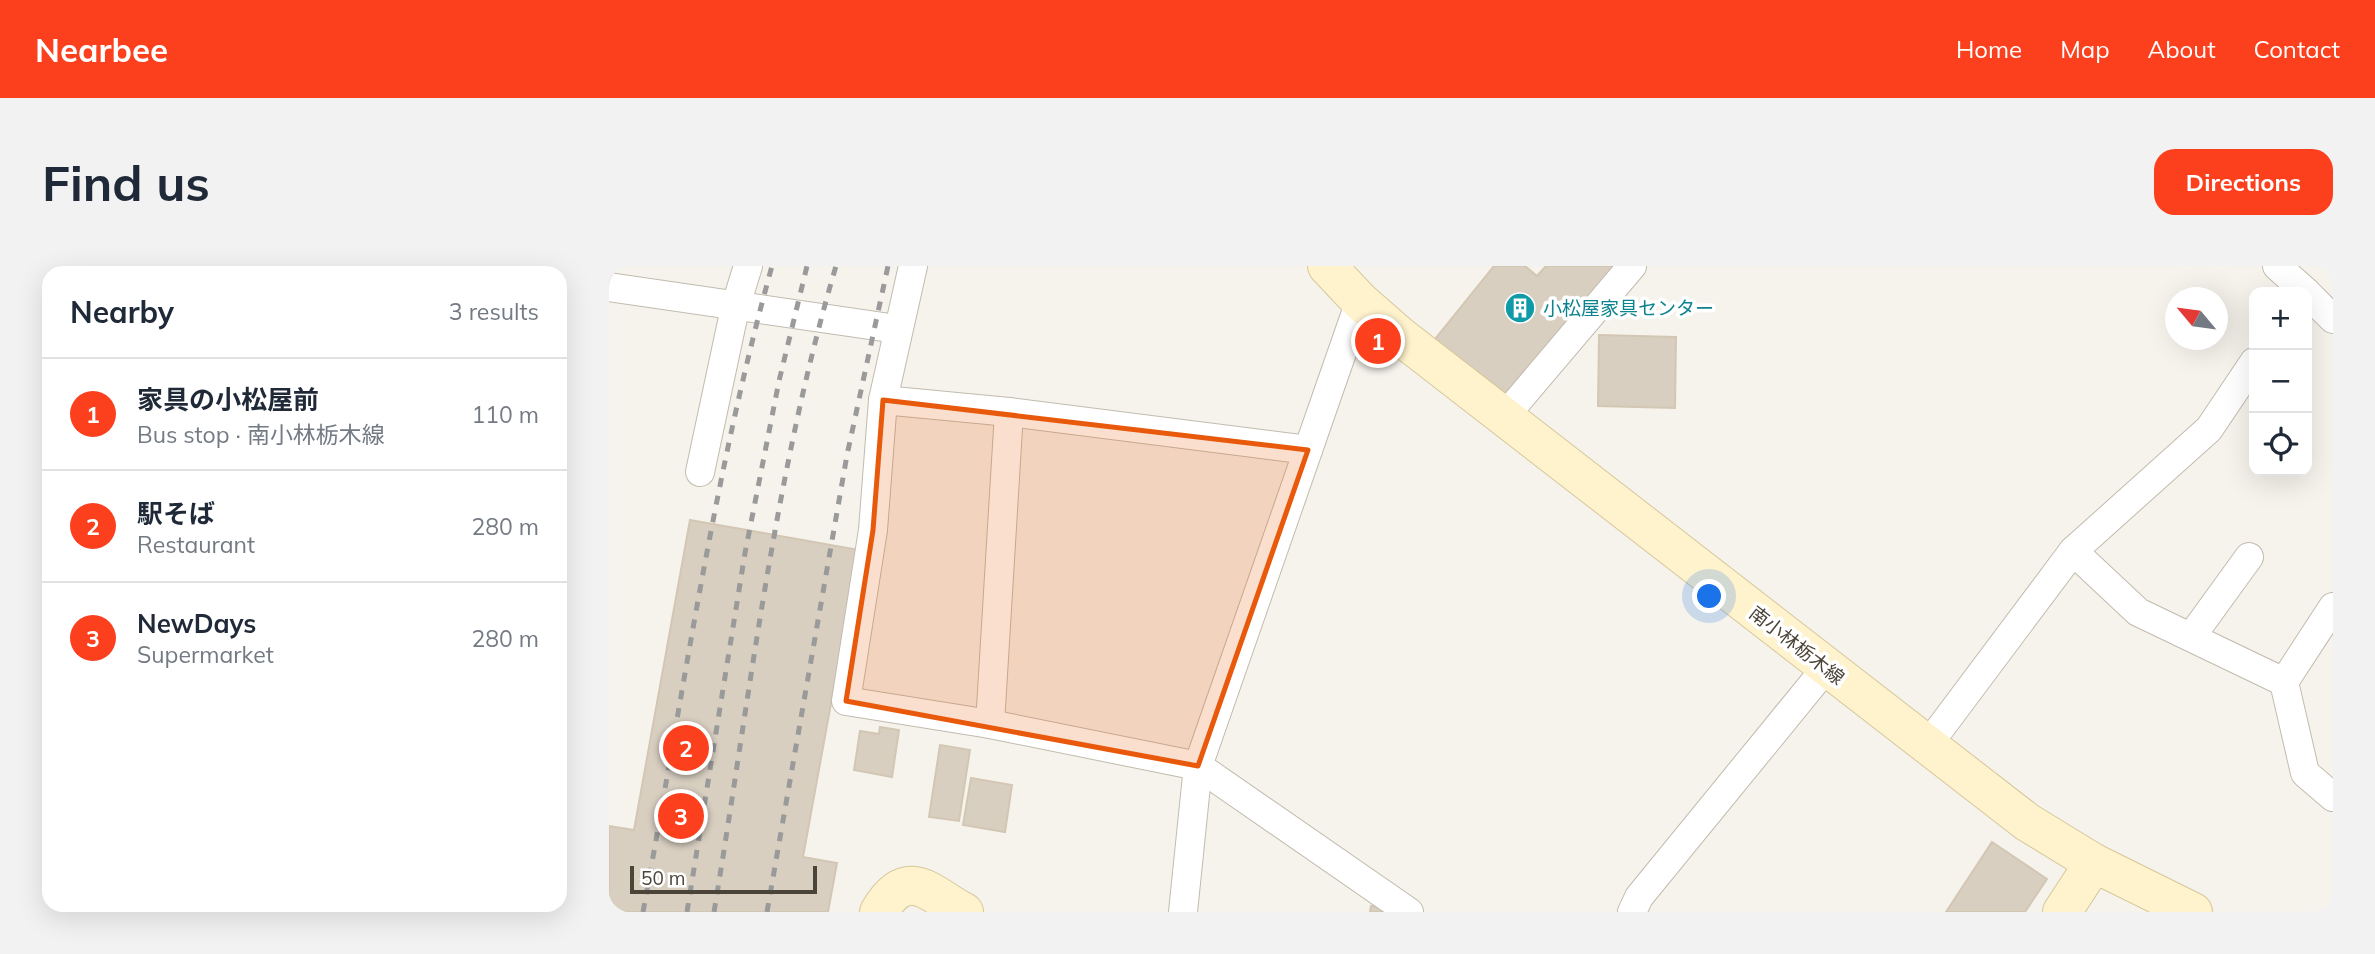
<!DOCTYPE html>
<html lang="en">
<head>
<meta charset="utf-8">
<style>
  :root { --surface:#fff; --page:#f2f2f3; --text:#1f2937; --muted:#747a83; --line:#e0e1e3; --accent:#fc3f1d }
  body { margin:0; font-family:Mulish,"Noto Sans JP",sans-serif; background:var(--page); color:var(--text) }
  .controls { position:absolute; right:21px; top:21px; display:grid; overflow:hidden; border-radius:14px; box-shadow:0 7px 28px #0002 }
  .controls button { width:63px; height:63px; display:grid; place-items:center; padding:0; border:0; border-bottom:2px solid var(--line); background:var(--surface); color:var(--text); font:35px sans-serif }
  .compass { position:absolute; left:1556px; top:21px; width:63px; height:63px; border-radius:50%; background:var(--surface); box-shadow:0 7px 28px #0002; rotate:299deg }
  .scale { position:absolute; left:21px; bottom:18px; width:187px; box-sizing:border-box; padding-left:7px; border:4px solid #4b4439; border-top:0; font-size:19px; line-height:24px; white-space:nowrap; color:#4b4439; -webkit-text-stroke:5px #fff; paint-order:stroke }
  .you { position:absolute; left:1101px; top:331px; width:24px; height:24px; margin:-18px; border:5px solid #fff; border-radius:50%; background:#1a73e8; box-shadow:0 0 0 10px #1a73e833 }
  .badge { display:grid; place-items:center; width:46px; height:46px; border-radius:50%; background:var(--accent); color:#fff; font-size:23px; font-weight:700 }
  .pin { position:absolute; translate:-50% -50%; border:4px solid #fff; box-shadow:0 2px 7px #0006 }
  .list { margin:0; padding:0; list-style:none }
  h2 { display:flex; justify-content:space-between; align-items:center; height:91px; margin:0; padding:0 28px; font-size:30px }
  h2 small { font-size:23px; font-weight:400; color:var(--muted) }
  .list li { display:grid; grid-template-columns:46px 1fr auto; gap:21px; align-items:center; box-sizing:border-box; height:112px; padding:0 28px; border-top:2px solid var(--line) }
  .list b { display:block; font-size:26px; white-space:nowrap }
  .list p { margin:0; font-size:23px; white-space:nowrap; color:var(--muted) }
  .list em { font-size:23px; font-style:normal; color:var(--muted) }
  .icon { flex:none; width:38px; height:38px; fill:none; stroke:currentColor; stroke-width:2; stroke-linecap:round; stroke-linejoin:round }
  .map { position:relative; flex:none; width:1724px; height:646px; overflow:hidden; border-radius:21px }
  header { display:flex; align-items:center; gap:42px; box-sizing:border-box; height:98px; padding:0 35px; background:var(--accent); color:#fff }
  header strong { font-size:33px }
  nav { display:flex; gap:38px; margin-inline-start:auto; font-size:24px }
  .intro { display:flex; align-items:center; justify-content:space-between; box-sizing:border-box; height:168px; padding:0 42px }
  h1 { margin:0; font-size:49px }
  .button { padding:18px 32px; border-radius:21px; background:var(--accent); color:#fff; font-size:24px; font-weight:700 }
  main { display:flex; gap:42px; padding:0 42px }
  aside { flex:1; background:var(--surface); border-radius:21px; box-shadow:0 7px 28px #0002 }
  .map>svg:first-child { display:block }
  .building { fill:#d8cfc1; stroke:#d3c7b4; stroke-width:2 }
  .lines { fill:none; stroke-linecap:round; stroke-linejoin:round }
  .street-casing { stroke:#c2bbae; stroke-width:30 }
  .secondary-casing { stroke:#d6c79b; stroke-width:40 }
  .street { stroke:#fff; stroke-width:28 }
  .secondary { stroke:#fff3cd; stroke-width:38 }
  .rail { stroke:#9a9a9a; stroke-width:5; stroke-dasharray:9 9; stroke-linecap:butt }
  .marked { fill:#e8590c; fill-opacity:0.2; stroke:#e8590c; stroke-width:5; stroke-linejoin:round }
  .labels { text-anchor:middle; dominant-baseline:central; stroke-width:7; stroke-linejoin:round; paint-order:stroke }
  .culture-label { font-size:19px; fill:#0d838f; stroke:#fff; text-anchor:start }
  .street-label { font-size:19px; fill:#4b4439; stroke:#fff }
</style>
</head>
<body>
<header>
<strong>Nearbee</strong>
<nav><a>Home</a><a>Map</a><a>About</a><a>Contact</a></nav>
</header>
<div class="intro"><h1>Find us</h1><a class="button">Directions</a></div>
<main>
<aside>
<h2>Nearby<small>3 results</small></h2>
<ul class="list">
<li><span class="badge">1</span><div><b>家具の小松屋前</b><p>Bus stop · 南小林栃木線</p></div><em>110 m</em></li>
<li><span class="badge">2</span><div><b>駅そば</b><p>Restaurant</p></div><em>280 m</em></li>
<li><span class="badge">3</span><div><b>NewDays</b><p>Supermarket</p></div><em>280 m</em></li>
</ul>
</aside>
<div class="map">
<svg width="1724" height="646" viewBox="0 0 1724 646">
  <rect width="100%" height="100%" fill="#f6f3ec"/>
  <g class="building">
    <polygon points="885,0 916,0 928,10 937,0 1002,0 1005,3 896,129 826,73"/>
    <polygon points="990,69 1067,71 1066,142 989,140"/>
    <polygon points="81,254 250,284 194,591 228,597 219,646 0,646 0,560 25,564"/>
    <polygon points="271,461 290,464 283,511 245,504 251,465 270,468"/>
    <polygon points="331,479 361,484 350,555 320,551"/>
    <polygon points="362,512 403,519 396,566 354,559"/>
    <polygon points="1383,576 1438,613 1416,646 1337,646"/>
    <polygon points="762,640 779,643 779,646 761,646"/>
  </g>
  <g class="lines">
    <g class="street-casing">
      <g id="street">
        <polyline points="304,0 274,134 264,264 237,435 381,458 589,500 800,646"/>
        <polyline points="1668,0 1697,26"/>
        <polyline points="0,21 288,63"/>
        <polyline points="1698,27 1724,53"/>
        <polyline points="274,134 400,146 699,184"/>
        <polyline points="895,151 1023,0"/>
        <polyline points="91,206 126,42 139,0"/>
        <polyline points="1464,285 1529,346 1675,416"/>
        <polyline points="1724,341 1675,416 1696,507 1724,531"/>
        <polyline points="1582,371 1640,291"/>
        <polyline points="381,458 400,146"/>
        <polyline points="1318,480 1464,285 1600,163 1645,96"/>
        <polyline points="574,646 589,500 751,35"/>
        <polyline points="1023,646 1030,631 1217,402"/>
      </g>
    </g>
    <g class="secondary-casing">
      <g id="secondary">
        <polyline points="718,0 751,35 791,70 1418,556 1485,597 1584,646"/>
        <path d="M270 646C299 596 323 630 355 646"/>
        <polyline points="1453,646 1485,597"/>
      </g>
    </g>
    <use href="#street" class="street"/>
    <use href="#secondary" class="secondary"/>
    <g class="rail">
      <path d="M34 646C74 430 104 212 163 0"/>
      <polyline points="78,646 136,287 170,115 198,0"/>
      <path d="M105 646C141 430 165 210 227 0"/>
      <polyline points="158,646 238,189 279,0"/>
    </g>
  </g>
  <path class="marked" d="M274 134 699 184 589 500 237 435 264 264Z"/>
  <defs>
    <g id="building-disc" transform="scale(1.575)"><circle r="9.5" fill="#0f9aa8" stroke="#fff"/><path d="M-4-6H4V6H1V3H-1V6H-4ZM-2.5-4.3h1.7v1.8h-1.7ZM.8-4.3h1.7v1.8H.8ZM-2.5-1h1.7V.8h-1.7ZM.8-1h1.7V.8H.8Z" fill="#fff"/></g>
  </defs>
  <g fill-rule="evenodd">
    <use href="#building-disc" x="911" y="42"/>
  </g>
  <g class="labels">
    <g class="culture-label">
      <text x="934" y="42">小松屋家具センター</text>
    </g>
    <g class="street-label">
      <text transform="translate(1188 379) rotate(38)">南小林栃木線</text>
    </g>
  </g>
</svg>
<div class="controls">
<button>+</button>
<button>−</button>
<button><svg class="icon" aria-label="locate" viewBox="0 0 24 24"><circle cx="12" cy="12" r="6"/><path d="M12 2v4M12 18v4M2 12h4M18 12h4"/></svg></button>
</div>
<svg class="compass" viewBox="-18 -18 36 36"><path d="M0-13l5 13h-10z" fill="#e53935"/><path d="M0 13l5-13h-10z" fill="#747a83"/></svg>
<div class="scale">50 m</div>
<div class="you"></div>
<div class="pin badge" style="left:769px;top:75px">1</div>
<div class="pin badge" style="left:77px;top:482px">2</div>
<div class="pin badge" style="left:72px;top:550px">3</div>
</div>
</main>
</body>
</html>
